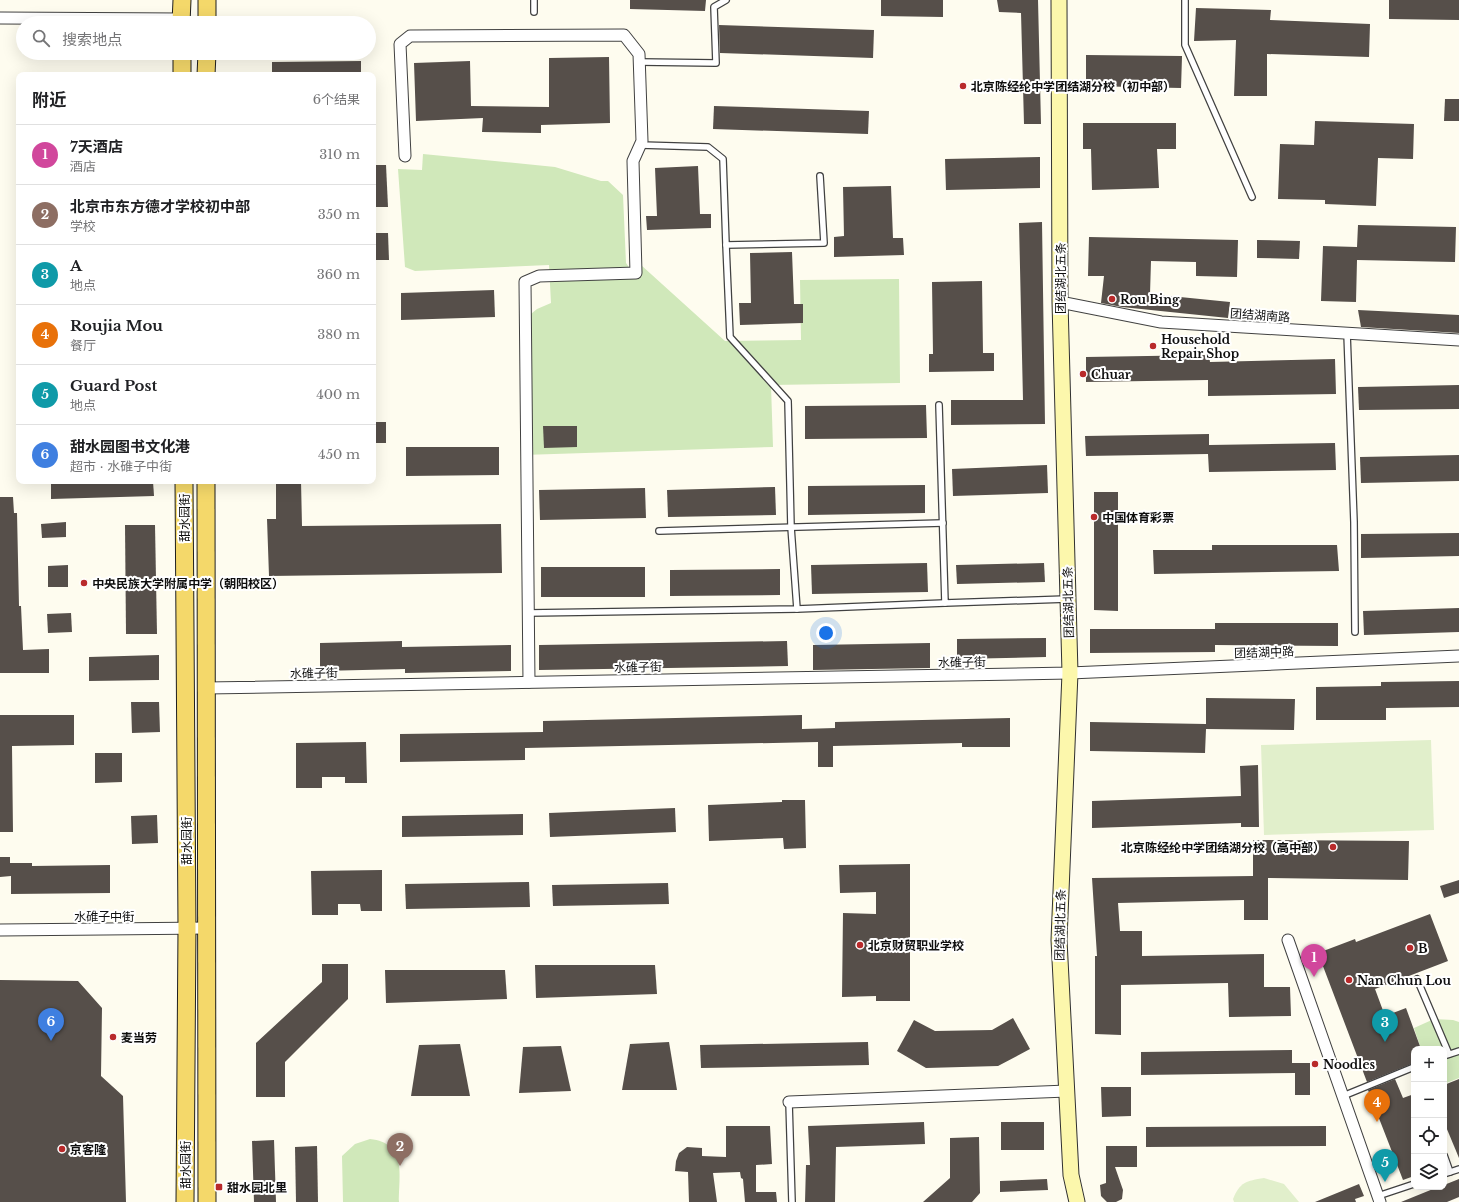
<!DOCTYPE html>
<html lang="zh">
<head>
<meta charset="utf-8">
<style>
  :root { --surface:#fff; --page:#f2f2f2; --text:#202124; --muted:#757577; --line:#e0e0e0; --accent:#0f766e }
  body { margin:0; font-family:"Libre Baskerville","Noto Sans SC",serif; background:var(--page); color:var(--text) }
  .controls { position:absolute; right:12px; bottom:12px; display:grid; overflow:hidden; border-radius:8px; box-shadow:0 4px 16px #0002 }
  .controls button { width:36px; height:36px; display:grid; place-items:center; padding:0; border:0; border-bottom:1px solid var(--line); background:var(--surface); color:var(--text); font:20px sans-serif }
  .you { position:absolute; left:826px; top:633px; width:14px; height:14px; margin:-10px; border:3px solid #fff; border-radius:50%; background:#1a73e8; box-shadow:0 0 0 6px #1a73e833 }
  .badge { display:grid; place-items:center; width:26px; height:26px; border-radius:50%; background:var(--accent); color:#fff; font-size:13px; font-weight:700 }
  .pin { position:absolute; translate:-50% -33px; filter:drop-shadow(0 1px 2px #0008) }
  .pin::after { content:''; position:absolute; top:21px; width:14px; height:12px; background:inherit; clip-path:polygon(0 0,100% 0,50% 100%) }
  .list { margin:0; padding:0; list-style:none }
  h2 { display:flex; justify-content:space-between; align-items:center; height:52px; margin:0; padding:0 16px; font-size:17px }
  h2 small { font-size:13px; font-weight:400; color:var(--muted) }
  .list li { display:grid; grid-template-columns:26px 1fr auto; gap:12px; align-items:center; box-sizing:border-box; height:60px; padding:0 16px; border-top:1px solid var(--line) }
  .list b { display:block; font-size:15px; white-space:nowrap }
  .list p { margin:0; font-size:13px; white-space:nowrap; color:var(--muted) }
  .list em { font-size:13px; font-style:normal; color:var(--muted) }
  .icon { flex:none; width:22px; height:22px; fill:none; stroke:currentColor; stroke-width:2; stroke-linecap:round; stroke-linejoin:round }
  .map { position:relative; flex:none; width:1459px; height:1202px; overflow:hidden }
  .search { position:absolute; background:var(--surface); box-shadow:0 4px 16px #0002; left:16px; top:16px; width:360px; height:44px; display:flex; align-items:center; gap:10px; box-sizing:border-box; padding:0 14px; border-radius:22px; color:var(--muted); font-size:15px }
  .panel { position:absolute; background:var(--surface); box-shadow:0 4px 16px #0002; left:16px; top:72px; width:360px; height:412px; border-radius:8px }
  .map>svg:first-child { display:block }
  .green { fill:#d0e8ba }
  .pitch { fill:#e1efcb }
  .building { fill:#564f4a }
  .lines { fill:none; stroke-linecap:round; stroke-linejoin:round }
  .lane-casing { stroke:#414141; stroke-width:8 }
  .street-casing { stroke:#414141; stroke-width:13 }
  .secondary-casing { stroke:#303030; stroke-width:17 }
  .primary-casing { stroke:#1f1f1f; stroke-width:19 }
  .lane { stroke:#fff; stroke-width:5.5 }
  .street { stroke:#fff; stroke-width:11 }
  .secondary { stroke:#fcf7ac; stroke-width:15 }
  .primary { stroke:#f4d86a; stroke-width:17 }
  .poi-dot { fill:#b92a2b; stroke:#fff; stroke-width:1.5 }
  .labels { text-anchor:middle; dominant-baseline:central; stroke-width:4; stroke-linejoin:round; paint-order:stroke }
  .poi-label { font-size:12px; font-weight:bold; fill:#0e0e0e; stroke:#fff; text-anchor:start }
  .street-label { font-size:12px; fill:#0e0e0e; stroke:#fff }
</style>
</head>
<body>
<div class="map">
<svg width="1459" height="1202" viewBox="0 0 1459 1202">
  <rect width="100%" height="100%" fill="#fefcef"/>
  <g class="green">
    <polygon points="423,154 555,167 601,181 608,181 623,195 626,263 631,270 641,265 725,341 801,340 800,280 899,279 900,383 771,385 773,447 523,455 520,323 537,309 551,303 549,265 415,271 405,267 398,169 422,170"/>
    <polygon points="1434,1019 1453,1020 1459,1022 1459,1078 1444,1084 1444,1049 1421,1049 1414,1028"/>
    <path d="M370 1139C407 1143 399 1174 399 1202H343L342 1156 355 1144Z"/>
  </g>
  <g class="pitch">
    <polygon points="1431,740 1434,830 1264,835 1261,745"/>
    <path d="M1264 1178 1284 1184 1299 1202H1234L1233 1199C1240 1182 1246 1181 1264 1178Z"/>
  </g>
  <g class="building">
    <polygon points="630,0 706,0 705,11 630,9"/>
    <polygon points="881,0 943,0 943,17 881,16"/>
    <polygon points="997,0 1038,0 1041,124 1024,124 1021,13 999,12"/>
    <polygon points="1389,0 1459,0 1459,20 1389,19"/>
    <polygon points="1196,8 1271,10 1270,20 1370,24 1369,57 1267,54 1267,96 1234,96 1236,40 1194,41"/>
    <polygon points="719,25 874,30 873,58 720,53"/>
    <polygon points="1086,55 1182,56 1181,88 1086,86"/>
    <polygon points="609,57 610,123 541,125 541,133 482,132 483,118 416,121 414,63 470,61 471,106 549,107 549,58"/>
    <polygon points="361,61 361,75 272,75 272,62"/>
    <polygon points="1445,99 1459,99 1459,121 1444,121"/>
    <polygon points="714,106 869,111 868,134 713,129"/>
    <polygon points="1315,121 1414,124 1413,159 1378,158 1376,206 1325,204 1325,200 1278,199 1280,144 1314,145"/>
    <polygon points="1083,123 1176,123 1176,149 1157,149 1159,188 1092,190 1091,149 1083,149"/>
    <polygon points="1040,157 1040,188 946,190 945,159"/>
    <polygon points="373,165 386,165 388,207 373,207"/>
    <polygon points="698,166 700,214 711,214 711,228 647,230 646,216 657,216 655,168"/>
    <polygon points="891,186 893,238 903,238 904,255 834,257 834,237 844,236 843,187"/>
    <polygon points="1042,222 1045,424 951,425 951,400 1023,400 1019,223"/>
    <polygon points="1358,225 1456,227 1455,262 1357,260 1356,302 1321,301 1323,246 1357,247"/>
    <polygon points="373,233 388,233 389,260 373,260"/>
    <polygon points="1089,237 1238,240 1237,277 1196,276 1196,262 1151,261 1150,294 1230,302 1228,318 1122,307 1101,303 1104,276 1088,276"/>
    <polygon points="1257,240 1300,241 1299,259 1257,258"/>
    <polygon points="792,252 794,304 803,304 803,323 740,325 739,303 751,303 750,253"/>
    <polygon points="982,281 983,353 994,353 994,371 929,372 929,354 933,354 932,282"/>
    <polygon points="494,290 495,317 401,320 401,293"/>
    <polygon points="1358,310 1459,315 1459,333 1361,327"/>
    <polygon points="1209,355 1210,362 1335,359 1336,394 1208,396 1208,380 1086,382 1086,357"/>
    <polygon points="1459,385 1459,409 1359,410 1358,387"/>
    <polygon points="926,405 927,438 805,439 805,406"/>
    <rect x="373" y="422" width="13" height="21"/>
    <polygon points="543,426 577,426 577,447 544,448"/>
    <polygon points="1209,434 1209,445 1335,443 1336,470 1209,472 1208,454 1086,456 1085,436"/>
    <polygon points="406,447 499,447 499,475 406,476"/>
    <polygon points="1459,455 1459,481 1361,483 1360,457"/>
    <polygon points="1047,465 1048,493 953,496 952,469"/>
    <polygon points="51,481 153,481 154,496 51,499"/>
    <polygon points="276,481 301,481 302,526 501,524 502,573 269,576 267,519 276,519"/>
    <polygon points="925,485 925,513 808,515 808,486"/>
    <polygon points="775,487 776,515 668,517 667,490"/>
    <polygon points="645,488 646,518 540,520 539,490"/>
    <polygon points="1094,492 1118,492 1118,611 1094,610"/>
    <polygon points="0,497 13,497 14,513 17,513 19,606 21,606 23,650 49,649 49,673 0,673"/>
    <polygon points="66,522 66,537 42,538 41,524"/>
    <polygon points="125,525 155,525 157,634 126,634"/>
    <polygon points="1459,533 1459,556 1361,558 1361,534"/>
    <polygon points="1212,545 1337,545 1339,571 1154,574 1153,550 1212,550"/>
    <polygon points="927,563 928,592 812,594 811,565"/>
    <polygon points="1044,563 1045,582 957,584 956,565"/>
    <polygon points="68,565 68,587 48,587 48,566"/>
    <rect x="541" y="567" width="104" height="30"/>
    <polygon points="780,569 780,595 670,596 670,570"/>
    <polygon points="1459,608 1459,632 1364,635 1363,611"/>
    <polygon points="71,613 72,632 48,633 47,614"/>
    <polygon points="1215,623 1338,623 1338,646 1215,645 1215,652 1090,653 1090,629 1215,629"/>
    <polygon points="1046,638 1046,657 957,659 957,639"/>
    <polygon points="402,641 402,647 511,645 511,671 405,673 405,669 320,671 320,643"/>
    <polygon points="787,641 788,666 539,670 539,645"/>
    <polygon points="930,643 930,668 813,670 813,645"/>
    <polygon points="159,655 159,680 89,681 89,657"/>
    <polygon points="1459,681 1459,707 1386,708 1386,720 1316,720 1316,687 1381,686 1381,682"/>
    <polygon points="1206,698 1295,699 1294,730 1206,729 1205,753 1090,751 1090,722 1206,724"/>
    <polygon points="131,702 159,702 160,732 132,733"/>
    <polygon points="0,715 74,715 74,745 12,746 13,832 0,832"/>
    <polygon points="802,715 802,729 835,728 835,722 1010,718 1010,747 962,747 962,743 833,746 833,767 818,767 818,742 525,748 525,760 400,762 400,734 543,732 543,721"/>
    <polygon points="366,742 367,783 345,783 345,777 322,777 322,788 296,788 296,743"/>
    <polygon points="95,753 122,753 122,782 95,783"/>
    <polygon points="1258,765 1259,827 1241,827 1241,823 1092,828 1092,801 1241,796 1240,766"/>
    <polygon points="782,800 805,800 806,848 784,849 783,838 709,841 708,805 782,802"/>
    <polygon points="675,808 676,832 550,837 549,813"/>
    <polygon points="523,814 523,835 402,837 402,816"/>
    <polygon points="157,815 158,843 132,844 131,816"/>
    <polygon points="1253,840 1409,841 1408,880 1268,878 1268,920 1244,920 1244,900 1118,903 1120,931 1142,931 1142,956 1264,954 1264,987 1290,987 1291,1016 1229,1017 1228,983 1121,985 1121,1035 1095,1034 1095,956 1097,956 1092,878 1253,876"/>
    <polygon points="0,857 10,857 10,863 32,863 32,866 110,865 110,893 11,894 11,876 0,877"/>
    <polygon points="910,864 910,1001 876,1001 876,996 842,997 843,913 876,914 876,892 840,893 839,865"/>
    <polygon points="382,870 382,911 361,911 360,904 338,904 338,915 312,915 311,871"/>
    <polygon points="1459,880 1459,893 1444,898 1440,886"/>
    <polygon points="529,882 530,907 406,909 405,884"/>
    <polygon points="668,883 669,904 553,906 552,885"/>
    <polygon points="1430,914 1448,961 1375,989 1385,1016 1406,1008 1421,1049 1414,1049 1414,1063 1367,1082 1318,953 1355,939 1356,942"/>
    <polygon points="322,964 348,964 348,999 285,1062 285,1097 256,1097 256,1043 322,982"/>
    <polygon points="535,965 655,965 657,994 536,998"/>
    <polygon points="385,970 505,970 507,999 386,1003"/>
    <polygon points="0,980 78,981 102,1008 101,1076 123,1096 126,1202 0,1202"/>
    <polygon points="1013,1018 1030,1049 998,1066 926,1068 897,1051 914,1020 935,1031 992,1030"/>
    <polygon points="669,1042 677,1090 622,1090 630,1044"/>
    <polygon points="868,1042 869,1065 701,1068 700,1045"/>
    <polygon points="460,1044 470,1096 411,1096 419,1045"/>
    <polygon points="561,1046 571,1091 519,1093 523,1047"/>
    <polygon points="1292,1050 1292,1063 1310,1063 1310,1095 1295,1095 1295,1073 1141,1075 1141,1052"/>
    <polygon points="1395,1079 1403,1098 1414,1094 1414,1176 1403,1180 1368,1090"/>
    <polygon points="1459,1079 1459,1158 1444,1122 1444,1085"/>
    <polygon points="1101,1087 1131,1087 1131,1116 1102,1117"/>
    <polygon points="924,1122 925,1144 836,1147 835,1202 805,1202 806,1165 810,1165 808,1126"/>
    <rect x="1001" y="1122" width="43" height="28"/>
    <polygon points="726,1126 770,1126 772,1164 756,1165 756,1192 776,1192 777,1202 745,1202 743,1179 741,1178 740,1172 713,1173 717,1202 689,1202 688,1172 675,1171 676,1161 679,1153 687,1147 702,1148 702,1156 726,1157"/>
    <polygon points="1326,1126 1326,1146 1146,1147 1146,1127"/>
    <polygon points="979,1137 980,1193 972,1202 923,1202 950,1178 950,1138"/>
    <polygon points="274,1140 276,1202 254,1202 252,1141"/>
    <polygon points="317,1146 318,1202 296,1202 295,1147"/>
    <polygon points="1106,1146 1137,1146 1137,1167 1115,1167 1123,1190 1122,1199 1116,1202 1107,1202 1101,1196 1100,1185 1106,1183"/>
    <polygon points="1047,1179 1048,1190 1000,1192 1000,1181"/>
    <polygon points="1459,1179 1459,1197 1447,1202 1401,1202 1438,1187 1444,1187 1444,1185"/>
    <polygon points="1359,1184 1364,1196 1355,1199 1356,1202 1315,1202"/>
  </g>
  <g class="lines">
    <g class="lane-casing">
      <g id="lane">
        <polyline points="1185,0 1185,45 1252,197"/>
        <polyline points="534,12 534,0"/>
        <polyline points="640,62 716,63 714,7 726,0"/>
        <polyline points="640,145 708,147 723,159 726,245 824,243 820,176"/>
        <polyline points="726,245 730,337 788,401 791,527 797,609"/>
        <polyline points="1347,333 1354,522 1355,632"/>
        <polyline points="939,405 945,603 1067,599"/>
        <polyline points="659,531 943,523"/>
        <polyline points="528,613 797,609 945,603"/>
        <polyline points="1417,979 1449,1054"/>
        <polyline points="1444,1056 1459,1051"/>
        <polyline points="1343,1096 1414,1067"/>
        <polyline points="789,1102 792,1202"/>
        <polyline points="1444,1155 1450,1172"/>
        <polyline points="1444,1174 1459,1169"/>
        <polyline points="1378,1196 1414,1184"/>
      </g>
    </g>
    <g class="street-casing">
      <g id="street">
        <polyline points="0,18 181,19"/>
        <polyline points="405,156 400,44 410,36 624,35 639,54 642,141 633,161 636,273 539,276 525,282 529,682"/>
        <polyline points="1060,302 1161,322 1459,340"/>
        <polyline points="206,688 1070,673 1459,656"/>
        <polyline points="0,930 208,928"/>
        <polyline points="1288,940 1380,1202"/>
        <polyline points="789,1102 1067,1091"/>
      </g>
    </g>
    <g class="secondary-casing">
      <polyline id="secondary" points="1059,0 1060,302 1070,673 1059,940 1071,1175 1077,1202"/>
    </g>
    <g class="primary-casing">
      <g id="primary">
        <polyline points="181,23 182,0"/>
        <polyline points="207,23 207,0"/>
        <polyline points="182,53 182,75"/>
        <polyline points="206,75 207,53"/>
        <polyline points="184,481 187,928 185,1202"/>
        <polyline points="206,481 207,1202"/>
      </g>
    </g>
    <use href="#lane" class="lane"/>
    <use href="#street" class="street"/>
    <use href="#secondary" class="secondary"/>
    <use href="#primary" class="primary"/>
  </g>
  <g class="poi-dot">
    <circle cx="963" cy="86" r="4"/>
    <circle cx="1112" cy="299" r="4"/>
    <circle cx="1153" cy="346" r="4"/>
    <circle cx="1083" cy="374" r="4"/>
    <circle cx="1094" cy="517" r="4"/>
    <circle cx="84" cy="583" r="4"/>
    <circle cx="1333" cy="847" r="4"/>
    <circle cx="860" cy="945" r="4"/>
    <circle cx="1410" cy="948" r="4"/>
    <circle cx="1349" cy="980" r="4"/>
    <circle cx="113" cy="1037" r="4"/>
    <circle cx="1315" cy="1064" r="4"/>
    <circle cx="62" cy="1149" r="4"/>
    <rect x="215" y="1183" width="8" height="8" rx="2"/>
  </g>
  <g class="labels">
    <g class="poi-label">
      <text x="971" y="86">北京陈经纶中学团结湖分校（初中部）</text>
      <text x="1120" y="299">Rou Bing</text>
      <text x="1161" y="339">Household<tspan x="1161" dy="14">Repair Shop</tspan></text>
      <text x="1091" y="374">Chuar</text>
      <text x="1102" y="517">中国体育彩票</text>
      <text x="92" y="583">中央民族大学附属中学（朝阳校区）</text>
      <text x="1325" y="847" text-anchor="end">北京陈经纶中学团结湖分校（高中部）</text>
      <text x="868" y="945">北京财贸职业学校</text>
      <text x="1418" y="948">B</text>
      <text x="1357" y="980">Nan Chun Lou</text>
      <text x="121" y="1037">麦当劳</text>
      <text x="1323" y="1064">Noodles</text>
      <text x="70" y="1149">京客隆</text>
      <text x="227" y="1187">甜水园北里</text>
    </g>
    <g class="street-label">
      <text transform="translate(1060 278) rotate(-90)">团结湖北五条</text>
      <text transform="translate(1260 315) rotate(4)">团结湖南路</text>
      <text transform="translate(184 518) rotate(-90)">甜水园街</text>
      <text transform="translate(1068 602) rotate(-91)">团结湖北五条</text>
      <text transform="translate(1264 652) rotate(-2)">团结湖中路</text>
      <text transform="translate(962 662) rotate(-1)">水碓子街</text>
      <text transform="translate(638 667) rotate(-1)">水碓子街</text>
      <text transform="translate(314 673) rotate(-1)">水碓子街</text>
      <text transform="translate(186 841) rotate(-90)">甜水园街</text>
      <text x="104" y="916">水碓子中街</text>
      <text transform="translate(1060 925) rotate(-89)">团结湖北五条</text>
      <text transform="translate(185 1165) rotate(-90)">甜水园街</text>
    </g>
  </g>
</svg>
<div class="controls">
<button>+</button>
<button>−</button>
<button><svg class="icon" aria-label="locate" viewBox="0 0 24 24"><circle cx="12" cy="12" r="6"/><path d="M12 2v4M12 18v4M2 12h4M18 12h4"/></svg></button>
<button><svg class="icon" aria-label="layers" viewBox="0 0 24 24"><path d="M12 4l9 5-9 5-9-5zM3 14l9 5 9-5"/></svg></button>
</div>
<div class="you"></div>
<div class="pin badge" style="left:1314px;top:977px;background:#d1479c">1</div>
<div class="pin badge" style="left:400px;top:1166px;background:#8d6e63">2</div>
<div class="pin badge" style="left:1385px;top:1042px;background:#0f9aa8">3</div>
<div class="pin badge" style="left:1377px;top:1122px;background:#e8710a">4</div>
<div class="pin badge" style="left:1385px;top:1182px;background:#0f9aa8">5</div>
<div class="pin badge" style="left:51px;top:1041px;background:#3f7fe0">6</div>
<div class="search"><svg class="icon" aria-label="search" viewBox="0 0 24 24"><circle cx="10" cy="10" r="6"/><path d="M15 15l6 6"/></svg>搜索地点</div>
<section class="panel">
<h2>附近<small>6个结果</small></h2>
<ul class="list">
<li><span class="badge" style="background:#d1479c">1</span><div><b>7天酒店</b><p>酒店</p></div><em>310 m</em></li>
<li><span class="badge" style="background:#8d6e63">2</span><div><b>北京市东方德才学校初中部</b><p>学校</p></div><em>350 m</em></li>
<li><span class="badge" style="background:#0f9aa8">3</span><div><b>A</b><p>地点</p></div><em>360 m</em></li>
<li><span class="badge" style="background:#e8710a">4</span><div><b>Roujia Mou</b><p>餐厅</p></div><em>380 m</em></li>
<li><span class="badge" style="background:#0f9aa8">5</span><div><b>Guard Post</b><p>地点</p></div><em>400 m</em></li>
<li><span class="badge" style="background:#3f7fe0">6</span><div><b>甜水园图书文化港</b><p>超市 · 水碓子中街</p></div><em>450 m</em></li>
</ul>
</section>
</div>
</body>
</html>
